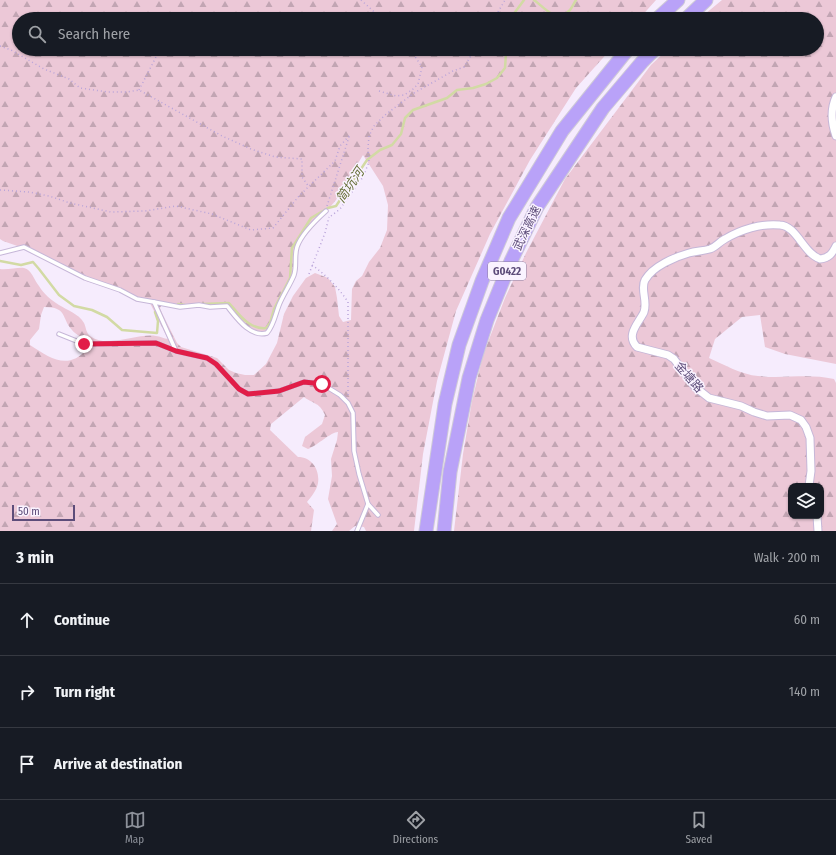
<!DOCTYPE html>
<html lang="en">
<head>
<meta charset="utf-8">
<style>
  :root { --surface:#171b24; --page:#20242c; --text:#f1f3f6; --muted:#9ea1a6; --line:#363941; --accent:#8c9099 }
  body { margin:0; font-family:"Fira Sans Condensed","Noto Sans SC",sans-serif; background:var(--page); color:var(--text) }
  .controls { position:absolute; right:12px; bottom:12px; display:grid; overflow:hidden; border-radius:8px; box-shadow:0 1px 3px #0004 }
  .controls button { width:36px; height:36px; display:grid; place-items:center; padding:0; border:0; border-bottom:1px solid var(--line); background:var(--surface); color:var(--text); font:20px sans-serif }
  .scale { position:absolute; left:12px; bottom:10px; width:63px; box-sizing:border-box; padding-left:4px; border:2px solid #5d4d7a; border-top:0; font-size:11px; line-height:14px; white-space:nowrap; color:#5d4d7a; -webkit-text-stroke:3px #faf3ff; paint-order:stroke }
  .stop { position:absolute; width:12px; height:12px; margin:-9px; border:3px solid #e11d48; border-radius:50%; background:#fff }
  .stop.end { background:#e11d48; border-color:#fff; box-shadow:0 1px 4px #0008 }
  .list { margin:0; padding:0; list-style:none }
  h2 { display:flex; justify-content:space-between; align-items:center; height:52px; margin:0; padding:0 16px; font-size:17px }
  h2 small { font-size:13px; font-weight:400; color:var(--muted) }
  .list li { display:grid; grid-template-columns:26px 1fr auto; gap:12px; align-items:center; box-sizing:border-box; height:72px; padding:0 16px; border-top:1px solid var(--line) }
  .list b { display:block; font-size:15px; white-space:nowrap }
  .list em { font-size:13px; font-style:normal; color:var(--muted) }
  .icon { flex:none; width:22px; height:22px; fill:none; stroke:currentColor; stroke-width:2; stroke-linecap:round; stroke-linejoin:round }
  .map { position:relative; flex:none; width:836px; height:531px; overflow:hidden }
  .search { position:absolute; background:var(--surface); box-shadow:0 1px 3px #0004; left:12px; right:12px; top:12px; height:44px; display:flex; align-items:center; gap:10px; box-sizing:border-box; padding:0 14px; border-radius:22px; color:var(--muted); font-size:15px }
  .sheet { height:268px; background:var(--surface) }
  nav { display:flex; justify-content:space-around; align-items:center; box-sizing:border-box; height:56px; border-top:1px solid var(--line); background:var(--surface); font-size:11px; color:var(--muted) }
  nav a { display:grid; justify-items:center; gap:2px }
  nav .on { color:var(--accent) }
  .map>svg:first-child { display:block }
  .forest { fill:url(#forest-firs); fill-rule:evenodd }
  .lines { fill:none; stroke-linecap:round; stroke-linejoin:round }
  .stream { stroke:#d2daa4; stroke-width:2.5 }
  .lane-casing { stroke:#c6b7d8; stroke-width:5.5 }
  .street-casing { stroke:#c6b7d8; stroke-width:9 }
  .highway-casing { stroke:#cecad7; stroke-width:15 }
  .path { stroke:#b9a4d9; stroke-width:1.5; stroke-dasharray:1 3; stroke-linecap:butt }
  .lane { stroke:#fff; stroke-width:3.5 }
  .street { stroke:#fff; stroke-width:7 }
  .highway { stroke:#b9a2f8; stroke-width:13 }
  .route { stroke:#e11d48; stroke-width:5 }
  .labels { text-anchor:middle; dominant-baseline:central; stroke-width:3; stroke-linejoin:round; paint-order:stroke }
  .shield { fill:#faf3ff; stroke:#8c7fa2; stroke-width:1 }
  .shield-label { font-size:11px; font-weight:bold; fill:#5d4d7a }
  .street-label { font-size:12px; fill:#5d4d7a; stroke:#faf3ff }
  .water-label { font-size:13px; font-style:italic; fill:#677039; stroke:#faf3ff }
</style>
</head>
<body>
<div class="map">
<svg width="836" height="531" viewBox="0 0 836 531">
  <defs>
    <pattern id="forest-firs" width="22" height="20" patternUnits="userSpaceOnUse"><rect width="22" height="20" fill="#ecc8d7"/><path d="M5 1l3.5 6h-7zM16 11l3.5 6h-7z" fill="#c2a5b3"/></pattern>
  </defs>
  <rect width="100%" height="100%" fill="#f6ecfd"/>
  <g class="forest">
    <path d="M0 0H656L639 19H19V49H611L576 88 530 160 490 234 456 311 437 381 423 454 414 531H366L364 527 355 526 349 531H332L337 524 328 499 332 476 331 459 337 440 338 432C331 432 318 445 308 449L302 446 305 437 322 424 325 415C319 402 315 405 304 397L271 424 270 430 298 457C312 457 320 470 318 483 317 490 311 497 307 502L314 510 311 531H0V269C8 270 19 267 24 268 32 270 34 280 39 286 44 294 51 300 59 305 67 310 79 314 84 323 86 327 86 333 90 336 107 349 137 333 156 336 160 336 164 339 168 339L150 303 136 301 117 290 86 281 26 249 3 241 0 239ZM363 155 383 186 388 205 387 230 380 248 369 262 362 276 356 281 352 289 351 320 343 322 339 316 337 298 335 287 328 278 315 273 306 278 293 296 284 314 277 343 266 364 254 375H245L236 373 229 370 217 358 181 347 177 343 162 313 160 308 161 306 166 305 178 309H185L198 307 209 309 226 307C239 325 244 331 267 336L296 273 298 248 303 239 336 200ZM44 307C68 307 61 318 72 330 75 334 81 337 85 339L87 349C68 371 50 358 30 345V340L39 329 41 315Z"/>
    <path d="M722 0H836V364L785 354 765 347 760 315 742 317 715 339 709 358C723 364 742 375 758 376 784 379 808 373 834 379L836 383V531H454L463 454 472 401 483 355 505 298 526 253 565 179 651 65 668 49H817V19H699ZM791 486H821V516H791Z"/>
  </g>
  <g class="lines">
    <g class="stream">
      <path d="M534 0C544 7 556 24 569 11 572 8 574 3 576 0"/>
      <polyline points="510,19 524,0"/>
      <polyline points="0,261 21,265 33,262 39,269 59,295 74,306 92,310 107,317 122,330 157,333 158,321 155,312"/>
      <polyline points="178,304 185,305"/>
      <path d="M202 304 229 303C238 313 249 330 266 328L270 323 274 309 290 278 292 248 311 218 328 208 336 206 367 160 380 150 392 145 401 134 405 118 413 110 447 98 457 90 473 88 486 84 497 78 505 68 506 53 505 49"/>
    </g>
    <g class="lane-casing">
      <g id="lane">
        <path d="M326 211C316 220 301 235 297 247 294 256 297 266 294 275 290 285 283 295 279 305 275 315 274 325 267 333 250 338 236 317 227 306L210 307 199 305 180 307 154 302 176 351 207 358 216 364 239 389 248 394 279 391 304 382 322 384 340 395 348 403 353 413 354 451 359 474 368 504 378 515"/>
        <polyline points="0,253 24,247 85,278 120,290 137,299 154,302"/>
        <polyline points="59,334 84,344 156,343 176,351"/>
        <polyline points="357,531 368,504"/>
      </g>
    </g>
    <g class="street-casing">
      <g id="street">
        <path d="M836 97C830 110 831 122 836 136"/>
        <path d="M809 486 811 471 810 438 806 427 801 420 790 415 767 416 754 412 741 406 709 398 695 387 674 359 668 355 637 347C625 335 639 323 644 312 648 301 640 289 645 280 653 266 675 257 689 253 696 251 703 251 710 249 716 247 719 242 725 239 740 230 761 223 780 225 797 226 803 253 820 259 829 258 832 254 836 246"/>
        <polyline points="817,516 818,531"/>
      </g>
    </g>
    <g class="highway-casing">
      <g id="highway">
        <polyline points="657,19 678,0"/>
        <polyline points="686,19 706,0"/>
        <polyline points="426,531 445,404 459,345 482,281 509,218 562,131 628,49"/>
        <polyline points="444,531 450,472 469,378 487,320 511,261 537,207 603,108 642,62 655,49"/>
      </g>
    </g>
    <g class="path">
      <polyline points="361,0 382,19"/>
      <polyline points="494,19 505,0"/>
      <polyline points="0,46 11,50 44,69 69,79 80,88 108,92 127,92 139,90 222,136 251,149 275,157 302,159 302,177 309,187"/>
      <polyline points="139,90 156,57 165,49"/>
      <polyline points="379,91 396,96 404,95 412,90 418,84 422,67 410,49"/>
      <polyline points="0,190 29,192 49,196 70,203 111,212 145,211 176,206 212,214 251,230 273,228 299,196 335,161 340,146 350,135"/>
      <polyline points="327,206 349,137"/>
      <polyline points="331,216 340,209 363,177 369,162 368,148 369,136 374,126 385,115 414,93 453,71 464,67 475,49"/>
      <path d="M312 265C326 275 338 287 348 302V395"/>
      <polyline points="309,274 325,233 329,217"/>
    </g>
    <use href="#lane" class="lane"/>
    <use href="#street" class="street"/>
    <use href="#highway" class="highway"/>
  </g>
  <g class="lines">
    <polyline class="route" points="84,344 156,343 176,351 207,358 216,364 239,389 248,394 279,391 304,382 322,384"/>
  </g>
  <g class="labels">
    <rect class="shield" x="488" y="262" width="38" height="18" rx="3"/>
    <g class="shield-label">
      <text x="507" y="271">G0422</text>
    </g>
    <g class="street-label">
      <text transform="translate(527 228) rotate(-64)">武深高速</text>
      <text transform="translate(689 377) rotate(49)">金塘路</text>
    </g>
    <g class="water-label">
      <text transform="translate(350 185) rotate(-56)">简坑河</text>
    </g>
  </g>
</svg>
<div class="controls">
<button><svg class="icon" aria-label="layers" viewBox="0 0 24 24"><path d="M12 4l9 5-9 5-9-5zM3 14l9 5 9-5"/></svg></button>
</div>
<div class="scale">50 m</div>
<div class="stop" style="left:322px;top:384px"></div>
<div class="stop end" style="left:84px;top:344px"></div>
<div class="search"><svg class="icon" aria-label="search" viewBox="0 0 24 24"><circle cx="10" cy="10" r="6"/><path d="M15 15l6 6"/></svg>Search here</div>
</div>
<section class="sheet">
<h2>3 min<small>Walk · 200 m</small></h2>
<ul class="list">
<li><svg class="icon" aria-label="ahead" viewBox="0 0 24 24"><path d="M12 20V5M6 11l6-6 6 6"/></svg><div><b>Continue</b></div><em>60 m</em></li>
<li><svg class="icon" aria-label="right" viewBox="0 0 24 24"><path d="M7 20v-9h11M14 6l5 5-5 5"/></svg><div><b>Turn right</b></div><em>140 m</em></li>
<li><svg class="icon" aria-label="arrive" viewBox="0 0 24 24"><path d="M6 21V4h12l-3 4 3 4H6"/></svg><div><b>Arrive at destination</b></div></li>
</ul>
</section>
<nav>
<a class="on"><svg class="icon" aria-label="map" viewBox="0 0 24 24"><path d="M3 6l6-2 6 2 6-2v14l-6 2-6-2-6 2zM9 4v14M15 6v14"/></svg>Map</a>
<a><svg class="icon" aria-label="directions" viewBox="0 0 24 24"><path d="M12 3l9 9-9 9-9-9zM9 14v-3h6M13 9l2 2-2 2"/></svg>Directions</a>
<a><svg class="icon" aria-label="saved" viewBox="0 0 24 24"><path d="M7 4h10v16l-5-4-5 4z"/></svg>Saved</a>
</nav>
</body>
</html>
